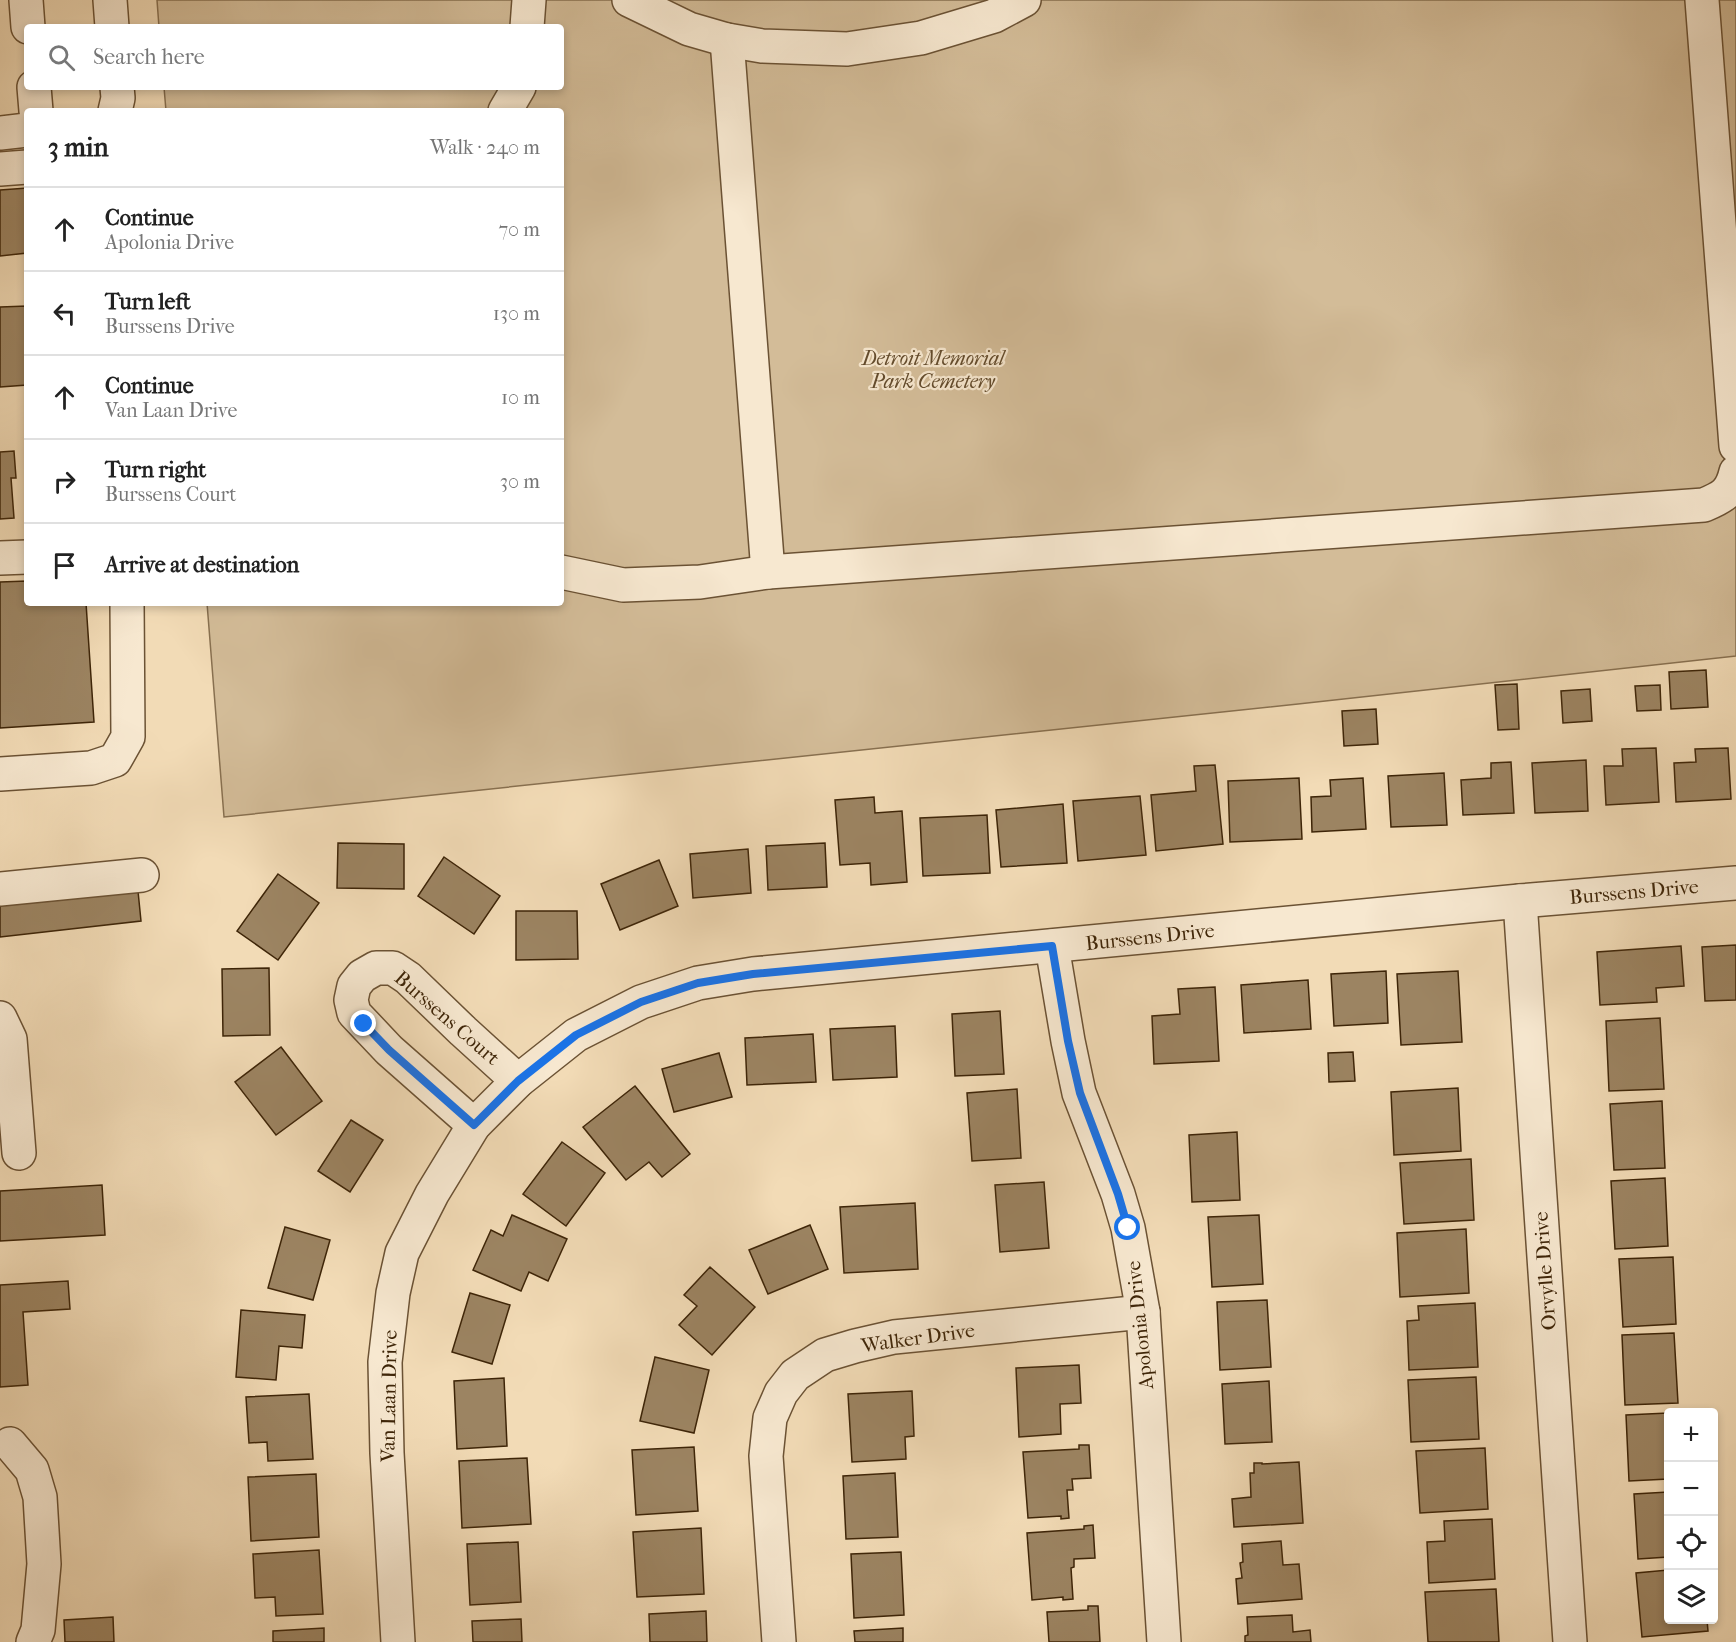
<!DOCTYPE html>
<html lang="en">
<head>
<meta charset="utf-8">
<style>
  :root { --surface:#fff; --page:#f6f6f6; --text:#222; --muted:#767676; --line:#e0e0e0 }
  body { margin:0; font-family:"IM FELL French Canon",serif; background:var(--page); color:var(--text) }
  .controls { position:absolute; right:18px; bottom:18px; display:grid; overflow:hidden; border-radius:6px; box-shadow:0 3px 9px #0003 }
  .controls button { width:54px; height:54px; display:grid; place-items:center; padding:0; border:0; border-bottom:2px solid var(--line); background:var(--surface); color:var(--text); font:30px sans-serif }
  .stop { position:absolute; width:18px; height:18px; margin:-14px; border:4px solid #1a73e8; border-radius:50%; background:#fff }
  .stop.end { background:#1a73e8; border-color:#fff; box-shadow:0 2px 6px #0008 }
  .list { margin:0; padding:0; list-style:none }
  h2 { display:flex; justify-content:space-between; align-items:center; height:78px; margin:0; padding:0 24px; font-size:26px }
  h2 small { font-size:20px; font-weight:400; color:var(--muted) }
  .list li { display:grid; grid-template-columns:39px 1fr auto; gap:18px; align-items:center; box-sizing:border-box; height:84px; padding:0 24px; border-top:2px solid var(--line) }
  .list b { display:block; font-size:22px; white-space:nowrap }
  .list p { margin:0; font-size:20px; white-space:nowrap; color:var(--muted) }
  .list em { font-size:20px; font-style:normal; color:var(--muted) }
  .icon { flex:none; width:33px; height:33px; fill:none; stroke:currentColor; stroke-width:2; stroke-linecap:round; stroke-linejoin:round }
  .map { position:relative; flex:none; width:1736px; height:1642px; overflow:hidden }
  .search { position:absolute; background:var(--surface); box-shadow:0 3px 9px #0003; left:24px; top:24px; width:540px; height:66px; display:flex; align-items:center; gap:15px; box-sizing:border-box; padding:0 21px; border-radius:6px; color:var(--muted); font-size:22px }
  .panel { position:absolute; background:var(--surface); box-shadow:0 3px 9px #0003; left:24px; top:108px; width:540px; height:498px; border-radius:6px }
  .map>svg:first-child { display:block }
  .green { fill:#d3bc98; stroke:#887050; stroke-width:1.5 }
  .building { fill:#9c8462; stroke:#3e2508; stroke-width:1.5 }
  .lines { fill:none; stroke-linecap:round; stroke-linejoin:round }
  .minor-casing { stroke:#6b5234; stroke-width:36 }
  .minor { stroke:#f7e8d0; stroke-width:33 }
  .route { stroke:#1a73e8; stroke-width:8 }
  .labels { text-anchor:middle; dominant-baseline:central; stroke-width:4.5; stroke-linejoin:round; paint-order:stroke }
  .park-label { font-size:20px; font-style:italic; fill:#634b2c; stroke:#f7e8d0 }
  .street-label { font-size:20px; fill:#3e2508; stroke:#f7e8d0 }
</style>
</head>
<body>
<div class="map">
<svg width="1736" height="1642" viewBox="0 0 1736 1642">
  <rect width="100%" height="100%" fill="#f2dbb6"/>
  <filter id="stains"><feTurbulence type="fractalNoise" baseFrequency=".00333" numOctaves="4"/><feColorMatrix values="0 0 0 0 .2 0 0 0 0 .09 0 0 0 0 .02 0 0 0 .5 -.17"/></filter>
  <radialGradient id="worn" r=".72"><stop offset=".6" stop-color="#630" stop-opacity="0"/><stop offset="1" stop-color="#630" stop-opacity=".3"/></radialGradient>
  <polygon class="green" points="157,0 1736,0 1736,656 1298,704 224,817 207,603 561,603 561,111 166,111 164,87 561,87 561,27 159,27"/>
  <g class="building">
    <polygon points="27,188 27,253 0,256 0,190"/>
    <polygon points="27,306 27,385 0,387 0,307"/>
    <polygon points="14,451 16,478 11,478 14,518 0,519 0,452"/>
    <polygon points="27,581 27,603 86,603 94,722 0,728 0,582"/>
    <polygon points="1706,670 1708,707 1671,709 1669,672"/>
    <polygon points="1517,684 1519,729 1498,730 1495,685"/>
    <polygon points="1660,685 1661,710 1637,711 1635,686"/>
    <polygon points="1590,689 1592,721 1563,723 1561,691"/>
    <polygon points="1376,709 1378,744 1344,746 1342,711"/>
    <polygon points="1656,748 1659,802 1606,805 1604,766 1623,766 1622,749"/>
    <polygon points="1728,748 1731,799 1676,802 1674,763 1696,762 1695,749"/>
    <polygon points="1586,760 1588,811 1535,813 1532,763"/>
    <polygon points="1511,762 1514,813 1463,815 1461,780 1491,778 1491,763"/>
    <polygon points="1215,765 1223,844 1156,851 1151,795 1196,791 1194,766"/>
    <polygon points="1444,773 1447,825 1391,827 1388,776"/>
    <polygon points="1299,778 1302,839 1230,842 1228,781"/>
    <polygon points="1363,778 1366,829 1312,832 1311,797 1331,796 1330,780"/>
    <polygon points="1140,796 1146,855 1078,861 1073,801"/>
    <polygon points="874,797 875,813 902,811 907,882 871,885 870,863 840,865 835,800"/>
    <polygon points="1063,804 1067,863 1001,867 996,810"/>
    <polygon points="987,815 990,873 923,876 920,818"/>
    <polygon points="338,843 404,844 404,889 337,888"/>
    <polygon points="825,843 827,887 768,890 766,846"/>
    <polygon points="748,849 751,893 693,898 690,854"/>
    <polygon points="444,857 500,896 474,934 418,896"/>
    <polygon points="659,860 678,906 620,930 601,884"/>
    <polygon points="278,874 319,903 278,960 237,931"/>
    <polygon points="137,881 141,921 0,937 0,897"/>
    <polygon points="516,911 577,911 578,959 516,960"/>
    <polygon points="1736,945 1736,1000 1705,1001 1702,947"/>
    <polygon points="1681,946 1684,986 1656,988 1657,1002 1600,1005 1597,952"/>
    <polygon points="269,968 270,1035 223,1036 222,969"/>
    <polygon points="1386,971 1388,1023 1334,1026 1331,974"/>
    <polygon points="1458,971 1462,1042 1401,1045 1397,974"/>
    <polygon points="1308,980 1311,1029 1244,1033 1241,985"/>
    <polygon points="1215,987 1219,1061 1154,1064 1152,1016 1180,1014 1178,989"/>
    <polygon points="1000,1011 1004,1074 955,1076 952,1014"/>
    <polygon points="1660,1018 1664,1089 1609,1091 1606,1021"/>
    <polygon points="895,1026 897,1077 833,1080 830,1029"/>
    <polygon points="813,1034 816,1082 747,1085 745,1038"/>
    <polygon points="281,1047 322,1101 276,1135 235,1082"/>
    <polygon points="1353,1052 1355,1081 1329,1082 1328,1053"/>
    <polygon points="719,1053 732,1097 674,1112 662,1069"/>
    <polygon points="635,1086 690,1154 662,1177 649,1162 626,1180 583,1127"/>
    <polygon points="1458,1088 1461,1151 1394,1155 1391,1092"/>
    <polygon points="1017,1089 1021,1158 972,1161 967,1093"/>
    <polygon points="1662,1101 1665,1168 1614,1170 1610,1104"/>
    <polygon points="351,1120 383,1140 350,1192 318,1171"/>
    <polygon points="1237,1132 1240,1200 1192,1202 1189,1135"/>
    <polygon points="562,1142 605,1173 566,1226 523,1194"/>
    <polygon points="1471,1159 1474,1220 1404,1224 1400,1163"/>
    <polygon points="1665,1178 1668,1246 1615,1249 1611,1181"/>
    <polygon points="1044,1182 1049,1248 1000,1252 995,1185"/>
    <polygon points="102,1185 105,1235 0,1241 0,1191"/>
    <polygon points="915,1203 918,1269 844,1273 840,1207"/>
    <polygon points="512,1215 567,1239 548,1281 529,1272 521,1291 473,1270 491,1230 503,1236"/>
    <polygon points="1259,1215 1263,1284 1212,1287 1208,1217"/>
    <polygon points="810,1225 828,1269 768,1294 749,1250"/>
    <polygon points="285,1227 330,1240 313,1300 268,1288"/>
    <polygon points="1466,1229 1469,1293 1400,1297 1397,1233"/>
    <polygon points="1673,1257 1676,1324 1623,1327 1619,1259"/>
    <polygon points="710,1267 755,1307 712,1355 679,1325 697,1306 684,1295"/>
    <polygon points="68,1281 70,1309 23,1312 28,1385 0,1387 0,1285"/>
    <polygon points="470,1293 510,1305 492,1364 452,1352"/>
    <polygon points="1267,1300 1271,1367 1220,1370 1217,1302"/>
    <polygon points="1475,1303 1478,1367 1409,1370 1407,1321 1419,1320 1418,1306"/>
    <polygon points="241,1310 305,1315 302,1348 279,1346 276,1380 236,1377"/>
    <polygon points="1674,1333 1678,1403 1625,1405 1622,1335"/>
    <polygon points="655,1357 709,1370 694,1433 640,1421"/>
    <polygon points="1079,1365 1081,1403 1060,1404 1061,1434 1019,1437 1016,1368"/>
    <polygon points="1476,1377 1479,1439 1411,1442 1408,1380"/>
    <polygon points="504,1378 507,1446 457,1449 454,1381"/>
    <polygon points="1269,1381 1272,1442 1225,1444 1222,1384"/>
    <polygon points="912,1391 914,1436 905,1437 906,1459 852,1462 848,1394"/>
    <polygon points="309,1394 313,1459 268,1461 267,1442 249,1443 246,1397"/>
    <polygon points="1668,1413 1668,1479 1629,1481 1626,1415"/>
    <polygon points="1079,1445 1089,1445 1091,1478 1072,1479 1073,1490 1067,1490 1069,1518 1061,1519 1061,1516 1028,1518 1023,1452 1079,1449"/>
    <polygon points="694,1447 698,1511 636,1515 632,1450"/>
    <polygon points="1485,1448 1488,1509 1420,1513 1416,1451"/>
    <polygon points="527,1458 531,1524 462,1528 459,1461"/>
    <polygon points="1299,1462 1303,1523 1234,1527 1232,1499 1251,1497 1250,1473 1254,1473 1254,1463 1262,1463 1262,1464"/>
    <polygon points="895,1473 898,1537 846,1539 843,1476"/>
    <polygon points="316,1474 319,1537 251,1541 248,1477"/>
    <polygon points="1668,1492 1668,1557 1638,1559 1634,1494"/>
    <polygon points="1492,1519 1495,1579 1429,1583 1427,1542 1445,1541 1444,1521"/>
    <polygon points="1093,1525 1095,1558 1074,1559 1074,1567 1071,1568 1073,1599 1063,1600 1063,1597 1032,1600 1027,1533 1084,1529 1084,1526"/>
    <polygon points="701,1528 704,1594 637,1597 633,1532"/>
    <polygon points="1281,1541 1283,1565 1299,1564 1302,1599 1238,1604 1236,1579 1242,1578 1240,1563 1243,1562 1242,1544"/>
    <polygon points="518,1542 521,1602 470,1605 467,1544"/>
    <polygon points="319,1550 323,1614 276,1616 275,1597 255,1598 253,1554"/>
    <polygon points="901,1552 904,1615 854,1618 851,1554"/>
    <polygon points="1668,1570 1668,1620 1707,1620 1708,1631 1642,1637 1636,1573"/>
    <polygon points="1496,1589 1499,1642 1428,1642 1425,1592"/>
    <polygon points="1088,1606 1098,1606 1100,1642 1049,1642 1047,1612 1088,1610"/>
    <polygon points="706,1611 707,1642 650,1642 649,1614"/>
    <polygon points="1292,1615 1293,1632 1310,1630 1311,1642 1245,1642 1245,1636 1248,1635 1247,1617"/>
    <polygon points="113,1617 114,1642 65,1642 64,1620"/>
    <polygon points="521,1619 522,1642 473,1642 472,1621"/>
    <polygon points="324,1628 324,1642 273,1642 273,1631"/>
    <polygon points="903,1628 903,1642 855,1642 854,1631"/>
  </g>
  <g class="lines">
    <g class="minor-casing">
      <g id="minor">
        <polyline points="26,0 28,27"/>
        <polyline points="110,0 112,27"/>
        <polyline points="629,0 689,29 727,40 762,46 847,49 921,38 994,16 1024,0"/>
        <polyline points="1702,0 1736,446"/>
        <polyline points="527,27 529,0"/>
        <polyline points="727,40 768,572"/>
        <polyline points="34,87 36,111"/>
        <polyline points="115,111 118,98 117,87"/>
        <polyline points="505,111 519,87"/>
        <polyline points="0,133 27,130"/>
        <polyline points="0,169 27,167"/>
        <polyline points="0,558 27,557"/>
        <path d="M561 572 623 585 700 582 768 572 1704 505C1723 497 1731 493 1736 472"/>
        <polyline points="0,774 91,768 115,760 128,737 127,603"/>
        <polyline points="0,889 142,875"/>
        <polyline points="1520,901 1570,1642"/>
        <polyline points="1052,946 1068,1041 1079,1093 1118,1194 1128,1228 1143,1312 1164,1642"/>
        <polyline points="0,1018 10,1039 19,1153"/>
        <polyline points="474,1125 389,1050 354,1013 351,1000 354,986 362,976 376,968 393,968 408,978 463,1031 518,1081"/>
        <polyline points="10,1444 32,1470 40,1497 44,1564 38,1630 33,1642"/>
        <polyline points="398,1642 387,1453 385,1362 393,1293 402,1253 432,1194 474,1125 518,1081 576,1035 641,1002 698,983 753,974 1520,901 1736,883"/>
        <polyline points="779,1642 766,1456 770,1418 781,1393 795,1375 825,1355 855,1346 894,1337 1143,1312"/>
      </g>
    </g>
    <use href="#minor" class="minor"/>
  </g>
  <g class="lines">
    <polyline class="route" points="364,1024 389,1050 474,1125 518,1081 576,1035 641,1002 698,983 753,974 1052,946 1068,1041 1080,1093 1118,1194 1128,1228"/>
  </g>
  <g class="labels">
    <g class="park-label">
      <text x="933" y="358">Detroit Memorial<tspan x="933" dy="23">Park Cemetery</tspan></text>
    </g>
    <g class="street-label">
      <text transform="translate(1634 892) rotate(-5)">Burssens Drive</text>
      <text transform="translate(1150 937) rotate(-6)">Burssens Drive</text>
      <text transform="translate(447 1018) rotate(41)">Burssens Court</text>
      <text transform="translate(1545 1271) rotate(-94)">Orvylle Drive</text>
      <text transform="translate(1140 1325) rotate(-96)">Apolonia Drive</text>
      <text transform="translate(918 1338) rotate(-8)">Walker Drive</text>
      <text transform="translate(389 1396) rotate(-89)">Van Laan Drive</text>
    </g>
  </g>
  <rect width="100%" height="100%" filter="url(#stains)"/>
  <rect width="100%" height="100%" fill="url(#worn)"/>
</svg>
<div class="controls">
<button>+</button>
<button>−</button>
<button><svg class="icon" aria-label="locate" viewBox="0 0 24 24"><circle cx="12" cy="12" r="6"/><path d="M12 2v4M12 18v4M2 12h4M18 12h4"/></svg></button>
<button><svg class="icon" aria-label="layers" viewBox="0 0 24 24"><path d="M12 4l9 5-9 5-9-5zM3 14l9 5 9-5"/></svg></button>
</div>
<div class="stop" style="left:1128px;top:1228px"></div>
<div class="stop end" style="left:364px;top:1024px"></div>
<div class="search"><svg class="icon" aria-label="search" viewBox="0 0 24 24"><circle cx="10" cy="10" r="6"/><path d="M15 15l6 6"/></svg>Search here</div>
<section class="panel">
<h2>3 min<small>Walk · 240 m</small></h2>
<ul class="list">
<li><svg class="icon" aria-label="ahead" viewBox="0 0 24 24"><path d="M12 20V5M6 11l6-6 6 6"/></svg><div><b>Continue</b><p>Apolonia Drive</p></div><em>70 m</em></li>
<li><svg class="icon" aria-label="left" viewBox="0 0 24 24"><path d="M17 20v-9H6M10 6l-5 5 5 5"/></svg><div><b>Turn left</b><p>Burssens Drive</p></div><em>130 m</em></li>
<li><svg class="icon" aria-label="ahead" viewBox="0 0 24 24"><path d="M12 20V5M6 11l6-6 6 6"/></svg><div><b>Continue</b><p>Van Laan Drive</p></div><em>10 m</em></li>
<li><svg class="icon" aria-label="right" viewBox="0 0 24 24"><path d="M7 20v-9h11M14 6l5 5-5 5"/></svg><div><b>Turn right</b><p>Burssens Court</p></div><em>30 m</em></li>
<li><svg class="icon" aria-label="arrive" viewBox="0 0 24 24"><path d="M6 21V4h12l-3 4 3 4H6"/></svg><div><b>Arrive at destination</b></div></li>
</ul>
</section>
</div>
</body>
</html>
